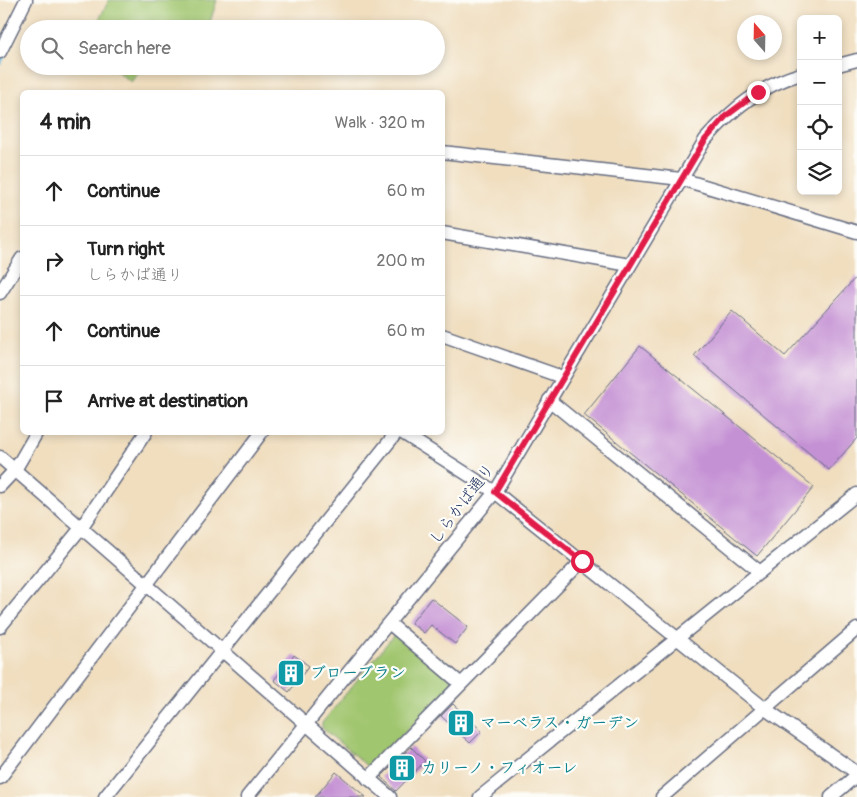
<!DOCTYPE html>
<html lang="en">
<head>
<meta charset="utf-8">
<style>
  :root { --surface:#fff; --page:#f2f2f2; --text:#222; --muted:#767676; --line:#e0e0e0 }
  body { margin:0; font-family:Pangolin,"Klee One",sans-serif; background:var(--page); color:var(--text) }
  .controls { position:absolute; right:15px; top:15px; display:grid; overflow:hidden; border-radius:8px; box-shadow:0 2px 8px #0003 }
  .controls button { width:45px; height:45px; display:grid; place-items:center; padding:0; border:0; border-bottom:1px solid var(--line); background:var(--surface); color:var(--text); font:25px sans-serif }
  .compass { position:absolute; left:737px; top:15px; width:45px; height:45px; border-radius:50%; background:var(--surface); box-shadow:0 2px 8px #0003; rotate:340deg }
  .stop { position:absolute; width:15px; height:15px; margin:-11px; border:4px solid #e11d48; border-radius:50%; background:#fff }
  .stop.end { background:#e11d48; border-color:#fff; box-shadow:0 1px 5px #0008 }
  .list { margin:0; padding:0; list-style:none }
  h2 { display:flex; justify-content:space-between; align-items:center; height:65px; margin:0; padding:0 20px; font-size:21px }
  h2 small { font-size:16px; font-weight:400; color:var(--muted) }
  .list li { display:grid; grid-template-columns:32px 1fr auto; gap:15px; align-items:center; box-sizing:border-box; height:70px; padding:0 20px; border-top:1px solid var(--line) }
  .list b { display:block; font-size:19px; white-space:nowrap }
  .list p { margin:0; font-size:16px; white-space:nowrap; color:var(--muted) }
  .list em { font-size:16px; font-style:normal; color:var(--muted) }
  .icon { flex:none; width:28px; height:28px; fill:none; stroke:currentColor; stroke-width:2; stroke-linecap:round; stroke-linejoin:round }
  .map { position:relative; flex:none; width:857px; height:797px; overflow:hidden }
  .search { position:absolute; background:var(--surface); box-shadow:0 2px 8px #0003; left:20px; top:20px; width:425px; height:55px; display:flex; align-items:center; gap:12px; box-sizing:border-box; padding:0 18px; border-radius:28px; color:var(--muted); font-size:19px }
  .panel { position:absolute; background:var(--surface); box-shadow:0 2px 8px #0003; left:20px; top:90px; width:425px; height:345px; border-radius:8px }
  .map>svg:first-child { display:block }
  .green { fill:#a1c670; stroke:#5e7a67 }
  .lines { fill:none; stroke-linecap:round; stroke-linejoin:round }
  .stream { stroke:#5cb1d8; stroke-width:4 }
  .building { fill:#c491d4 }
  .minor-casing { stroke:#666c80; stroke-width:15 }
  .minor { stroke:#fff; stroke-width:12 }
  .route { stroke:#e11d48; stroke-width:6 }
  .labels { text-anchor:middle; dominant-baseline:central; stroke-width:4.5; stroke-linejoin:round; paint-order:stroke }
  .street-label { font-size:16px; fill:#1b2f5e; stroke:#fdfcf7 }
  .culture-label { font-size:16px; font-weight:bold; fill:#0d838f; stroke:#fdfcf7; text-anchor:start }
</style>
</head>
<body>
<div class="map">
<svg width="857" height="797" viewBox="0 0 857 797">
  <rect width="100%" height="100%" fill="#fdfcf7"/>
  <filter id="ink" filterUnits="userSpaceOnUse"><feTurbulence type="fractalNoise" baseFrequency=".02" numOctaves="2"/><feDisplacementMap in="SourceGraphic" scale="10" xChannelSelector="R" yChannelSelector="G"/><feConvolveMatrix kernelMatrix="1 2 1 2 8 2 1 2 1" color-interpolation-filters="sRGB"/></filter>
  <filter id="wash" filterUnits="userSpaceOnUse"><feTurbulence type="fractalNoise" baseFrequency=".0096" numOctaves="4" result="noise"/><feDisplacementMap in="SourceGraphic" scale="20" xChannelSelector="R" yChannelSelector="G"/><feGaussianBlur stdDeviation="1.12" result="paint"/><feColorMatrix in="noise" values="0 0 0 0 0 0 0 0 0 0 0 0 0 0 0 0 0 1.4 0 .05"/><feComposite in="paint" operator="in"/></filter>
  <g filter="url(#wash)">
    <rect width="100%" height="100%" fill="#f0debf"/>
    <g class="green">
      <polygon points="109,0 217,0 208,29 94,29"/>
      <polygon points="110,66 143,66 131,82"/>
      <polygon points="398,635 451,679 452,686 372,765 367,766 322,728 322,723 393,636"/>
    </g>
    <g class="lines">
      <polyline class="stream" points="0,63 5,53"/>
    </g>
    <g id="blocks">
      <g class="building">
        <polygon points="857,276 857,438 829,470 694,356 732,311 785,356"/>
        <polygon points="640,346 814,487 757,556 584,415"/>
        <polygon points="431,598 468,627 455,644 431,625 424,633 411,623"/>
        <polygon points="294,655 309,666 289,692 274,680"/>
        <polygon points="453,704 482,731 470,743 441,716"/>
        <polygon points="411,747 425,761 396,791 381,777"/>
        <polygon points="336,772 366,797 315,797"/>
      </g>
    </g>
  </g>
  <g filter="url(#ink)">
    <use href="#blocks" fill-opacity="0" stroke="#666c80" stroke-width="1"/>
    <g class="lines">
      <g class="minor-casing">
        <g id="minor">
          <polyline points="0,52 26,0"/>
          <polyline points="838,65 857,60"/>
          <polyline points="442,152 681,179 857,232"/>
          <polyline points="442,233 630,265"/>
          <polyline points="0,293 22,258"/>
          <polyline points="442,335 562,377"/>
          <polyline points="549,400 760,572"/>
          <polyline points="401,432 495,492 764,708 857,773"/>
          <polyline points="0,457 390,797"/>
          <polyline points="0,486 15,470 37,432"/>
          <polyline points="389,623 460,683"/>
          <polyline points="0,627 81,528 146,432"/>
          <polyline points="0,778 262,432"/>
          <polyline points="368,779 582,561"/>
          <polyline points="105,797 397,432"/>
          <path d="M247 797 495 492 705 140C731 110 761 85 801 74"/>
          <polyline points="480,797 857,494"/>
          <polyline points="662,797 857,629"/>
          <polyline points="831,797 857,775"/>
        </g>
      </g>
      <use href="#minor" class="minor"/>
    </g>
  </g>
  <g class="lines" filter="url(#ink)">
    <polyline class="route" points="582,561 495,492 705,140 726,116 758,92"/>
  </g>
  <defs>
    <g id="building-square" transform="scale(1.4375)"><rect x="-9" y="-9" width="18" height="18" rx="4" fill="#0f9aa8" stroke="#fdfcf7"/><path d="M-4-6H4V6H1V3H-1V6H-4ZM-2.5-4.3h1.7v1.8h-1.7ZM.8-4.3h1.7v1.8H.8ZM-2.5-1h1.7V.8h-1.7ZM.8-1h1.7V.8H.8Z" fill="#fff"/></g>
  </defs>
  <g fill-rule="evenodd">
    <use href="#building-square" x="291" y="673"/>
    <use href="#building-square" x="461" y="723"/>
    <use href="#building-square" x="402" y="768"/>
  </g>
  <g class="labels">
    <g class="street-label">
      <text transform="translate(462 504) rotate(-53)">しらかば通り</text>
    </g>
    <g class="culture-label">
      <text x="310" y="673">ブローブラン</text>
      <text x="480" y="723">マーベラス・ガーデン</text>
      <text x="421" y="768">カリーノ・フィオーレ</text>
    </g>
  </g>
</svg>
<div class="controls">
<button>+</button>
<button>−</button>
<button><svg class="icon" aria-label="locate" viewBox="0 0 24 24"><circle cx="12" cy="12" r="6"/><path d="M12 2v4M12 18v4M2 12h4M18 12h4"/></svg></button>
<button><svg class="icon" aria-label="layers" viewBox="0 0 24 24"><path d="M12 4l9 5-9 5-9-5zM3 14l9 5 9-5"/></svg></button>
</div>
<svg class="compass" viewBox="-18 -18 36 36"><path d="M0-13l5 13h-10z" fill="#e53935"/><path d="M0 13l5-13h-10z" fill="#767676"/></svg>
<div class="stop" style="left:582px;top:561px"></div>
<div class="stop end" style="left:758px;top:92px"></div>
<div class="search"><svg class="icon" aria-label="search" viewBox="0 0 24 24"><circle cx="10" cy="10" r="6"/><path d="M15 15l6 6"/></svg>Search here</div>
<section class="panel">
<h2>4 min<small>Walk · 320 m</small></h2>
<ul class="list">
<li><svg class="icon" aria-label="ahead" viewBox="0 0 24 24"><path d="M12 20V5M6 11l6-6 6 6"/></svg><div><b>Continue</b></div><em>60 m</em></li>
<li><svg class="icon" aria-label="right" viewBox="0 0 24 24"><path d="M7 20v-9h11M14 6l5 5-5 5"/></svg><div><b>Turn right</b><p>しらかば通り</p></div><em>200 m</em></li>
<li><svg class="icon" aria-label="ahead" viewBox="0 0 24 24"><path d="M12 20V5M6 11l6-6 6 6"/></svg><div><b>Continue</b></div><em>60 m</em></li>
<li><svg class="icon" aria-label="arrive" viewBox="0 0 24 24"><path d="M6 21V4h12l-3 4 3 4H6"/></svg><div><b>Arrive at destination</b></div></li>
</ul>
</section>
</div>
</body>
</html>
